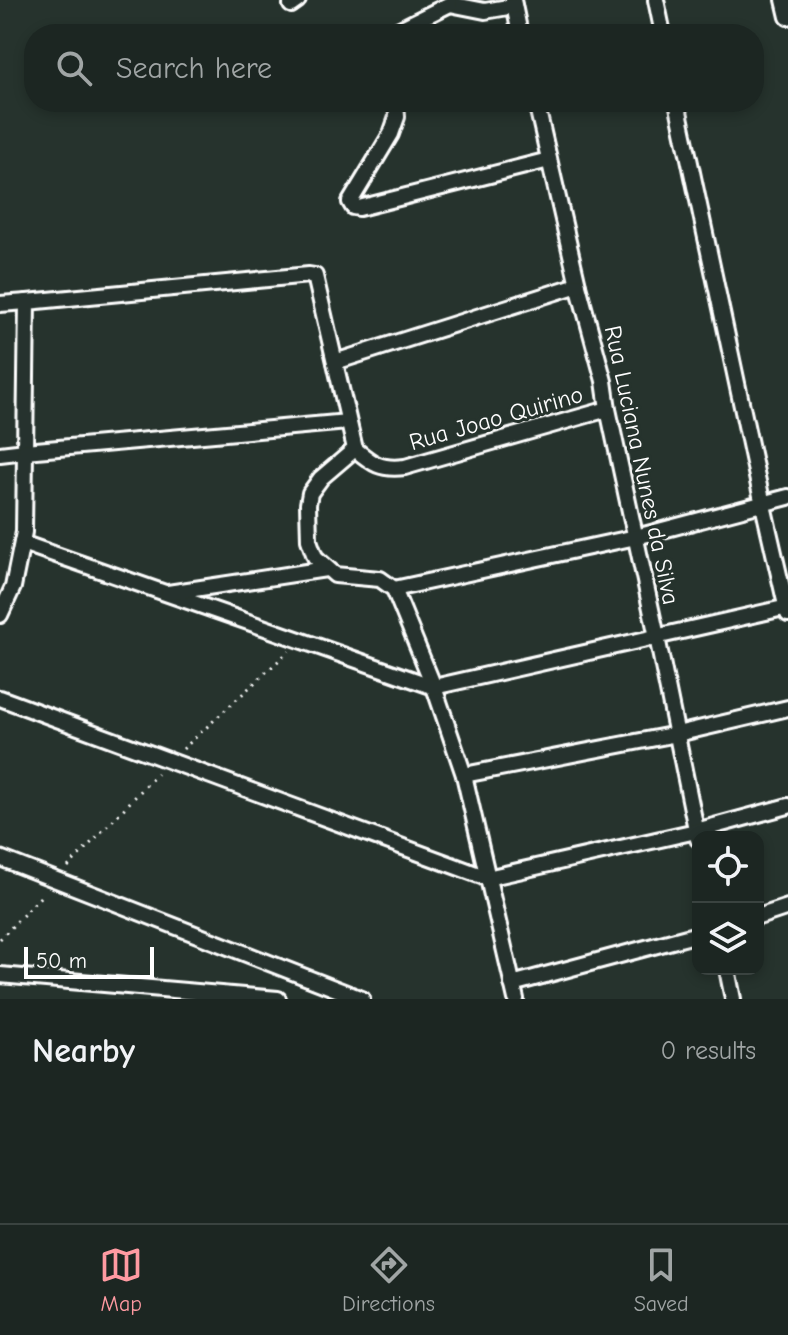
<!DOCTYPE html>
<html lang="en">
<head>
<meta charset="utf-8">
<style>
  :root { --surface:#1c2622; --page:#252e2a; --text:#f1f3f6; --muted:#a0a5a5; --line:#3a4340; --accent:#ff9aa2 }
  body { margin:0; font-family:"Comic Neue",sans-serif; background:var(--page); color:var(--text) }
  .controls { position:absolute; right:24px; bottom:24px; display:grid; overflow:hidden; border-radius:16px; box-shadow:0 4px 12px #0003 }
  .controls button { width:72px; height:72px; display:grid; place-items:center; padding:0; border:0; border-bottom:2px solid var(--line); background:var(--surface); color:var(--text); font:40px sans-serif }
  .scale { position:absolute; left:24px; bottom:20px; width:130px; box-sizing:border-box; padding-left:8px; border:4px solid #fff; border-top:0; font-size:22px; line-height:28px; white-space:nowrap; color:#fff; -webkit-text-stroke:6px #26332d; paint-order:stroke }
  .list { margin:0; padding:0; list-style:none }
  h2 { display:flex; justify-content:space-between; align-items:center; height:104px; margin:0; padding:0 32px; font-size:34px }
  h2 small { font-size:26px; font-weight:400; color:var(--muted) }
  .icon { flex:none; width:44px; height:44px; fill:none; stroke:currentColor; stroke-width:2; stroke-linecap:round; stroke-linejoin:round }
  .map { position:relative; flex:none; width:788px; height:999px; overflow:hidden }
  .search { position:absolute; background:var(--surface); box-shadow:0 4px 12px #0003; left:24px; right:24px; top:24px; height:88px; display:flex; align-items:center; gap:20px; box-sizing:border-box; padding:0 28px; border-radius:32px; color:var(--muted); font-size:30px }
  .sheet { height:224px; background:var(--surface) }
  nav { display:flex; justify-content:space-around; align-items:center; box-sizing:border-box; height:112px; border-top:2px solid var(--line); background:var(--surface); font-size:22px; color:var(--muted) }
  nav a { display:grid; justify-items:center; gap:4px }
  nav .on { color:var(--accent) }
  .map>svg:first-child { display:block }
  .lines { fill:none; stroke-linecap:round; stroke-linejoin:round }
  .street-casing { stroke:#fff; stroke-width:20 }
  .path { stroke:#fff; stroke-width:3; stroke-dasharray:2 6; stroke-linecap:butt }
  .street { stroke:#26332d; stroke-width:14 }
  .labels { text-anchor:middle; dominant-baseline:central; stroke-width:6; stroke-linejoin:round; paint-order:stroke }
  .street-label { font-size:24px; fill:#fff; stroke:#26332d }
</style>
</head>
<body>
<div class="map">
<svg width="788" height="999" viewBox="0 0 788 999">
  <rect width="100%" height="100%" fill="#26332d"/>
  <filter id="ink" filterUnits="userSpaceOnUse"><feTurbulence type="fractalNoise" baseFrequency=".0125" numOctaves="2"/><feDisplacementMap in="SourceGraphic" scale="16" xChannelSelector="R" yChannelSelector="G"/><feConvolveMatrix kernelMatrix="1 2 1 2 8 2 1 2 1" color-interpolation-filters="sRGB"/></filter>
  <g filter="url(#ink)">
    <g class="lines">
      <g class="street-casing">
        <g id="street">
          <polyline points="513,0 520,34"/>
          <polyline points="656,0 663,34"/>
          <polyline points="784,0 788,17"/>
          <polyline points="450,4 485,11 514,6"/>
          <polyline points="291,5 298,0"/>
          <polyline points="390,34 450,4"/>
          <polyline points="396,102 397,117 391,134 350,202 353,207 359,208 549,160"/>
          <polyline points="536,102 578,285 604,381 608,409 657,637 698,839"/>
          <polyline points="677,102 763,505 788,614"/>
          <polyline points="0,304 27,302"/>
          <polyline points="335,362 578,285"/>
          <path d="M355 449C373 464 380 470 405 467L608 409"/>
          <polyline points="0,454 25,451 27,302 309,275 315,276 355,449 321,478 310,493 308,504 309,540 315,557 335,575 380,579 394,589 434,687 464,775 516,999"/>
          <polyline points="22,543 434,687 788,607"/>
          <polyline points="394,589 636,537 788,497"/>
          <polyline points="168,593 326,569"/>
          <polyline points="0,615 13,587 24,532 25,451 348,422"/>
          <polyline points="0,698 487,878 696,831 788,806"/>
          <polyline points="464,775 677,734 788,708"/>
          <polyline points="0,858 362,999"/>
          <polyline points="758,917 788,907"/>
          <polyline points="727,969 733,999"/>
          <polyline points="0,975 278,999"/>
          <polyline points="512,984 698,934"/>
        </g>
      </g>
      <g class="path">
        <polyline points="183,749 289,651"/>
        <polyline points="68,867 157,774"/>
        <polyline points="0,939 44,893"/>
      </g>
      <use href="#street" class="street"/>
    </g>
  </g>
  <g class="labels">
    <g class="street-label">
      <text transform="translate(496 418) rotate(-16)">Rua Joao Quirino</text>
      <text transform="translate(642 465) rotate(78)">Rua Luciana Nunes da Silva</text>
    </g>
  </g>
</svg>
<div class="controls">
<button><svg class="icon" aria-label="locate" viewBox="0 0 24 24"><circle cx="12" cy="12" r="6"/><path d="M12 2v4M12 18v4M2 12h4M18 12h4"/></svg></button>
<button><svg class="icon" aria-label="layers" viewBox="0 0 24 24"><path d="M12 4l9 5-9 5-9-5zM3 14l9 5 9-5"/></svg></button>
</div>
<div class="scale">50 m</div>
<div class="search"><svg class="icon" aria-label="search" viewBox="0 0 24 24"><circle cx="10" cy="10" r="6"/><path d="M15 15l6 6"/></svg>Search here</div>
</div>
<section class="sheet">
<h2>Nearby<small>0 results</small></h2>
<ul class="list">
</ul>
</section>
<nav>
<a class="on"><svg class="icon" aria-label="map" viewBox="0 0 24 24"><path d="M3 6l6-2 6 2 6-2v14l-6 2-6-2-6 2zM9 4v14M15 6v14"/></svg>Map</a>
<a><svg class="icon" aria-label="directions" viewBox="0 0 24 24"><path d="M12 3l9 9-9 9-9-9zM9 14v-3h6M13 9l2 2-2 2"/></svg>Directions</a>
<a><svg class="icon" aria-label="saved" viewBox="0 0 24 24"><path d="M7 4h10v16l-5-4-5 4z"/></svg>Saved</a>
</nav>
</body>
</html>
